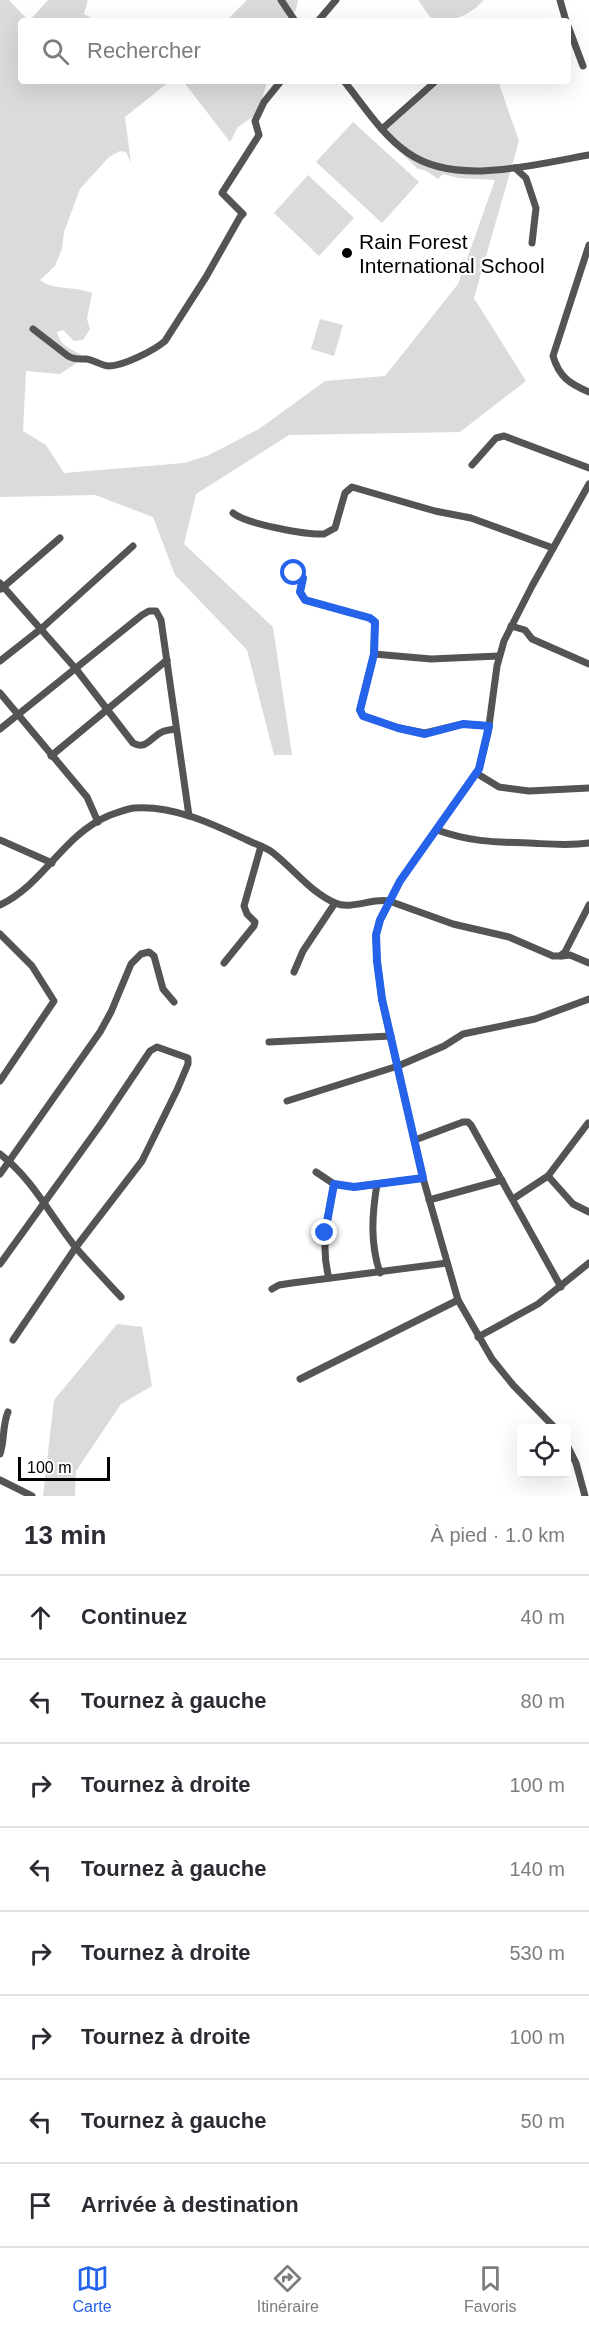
<!DOCTYPE html>
<html lang="fr">
<head>
<meta charset="utf-8">
<style>
  :root { --surface:#fff; --page:#f2f2f3; --text:#2b2b33; --muted:#7c7c81; --line:#e1e1e2; --accent:#2563eb }
  body { margin:0; font-family:Helvetica,sans-serif; background:var(--page); color:var(--text) }
  .controls { position:absolute; right:18px; bottom:18px; display:grid; overflow:hidden; border-radius:6px; box-shadow:0 6px 24px #0002 }
  .controls button { width:54px; height:54px; display:grid; place-items:center; padding:0; border:0; border-bottom:2px solid var(--line); background:var(--surface); color:var(--text); font:30px sans-serif }
  .scale { position:absolute; left:18px; bottom:15px; width:92px; box-sizing:border-box; padding-left:6px; border:3px solid #000; border-top:0; font-size:16px; line-height:21px; white-space:nowrap; color:#000; -webkit-text-stroke:4px #fff; paint-order:stroke }
  .stop { position:absolute; width:18px; height:18px; margin:-14px; border:4px solid #2563eb; border-radius:50%; background:#fff }
  .stop.end { background:#2563eb; border-color:#fff; box-shadow:0 2px 6px #0008 }
  .list { margin:0; padding:0; list-style:none }
  h2 { display:flex; justify-content:space-between; align-items:center; height:78px; margin:0; padding:0 24px; font-size:26px }
  h2 small { font-size:20px; font-weight:400; color:var(--muted) }
  .list li { display:grid; grid-template-columns:39px 1fr auto; gap:18px; align-items:center; box-sizing:border-box; height:84px; padding:0 24px; border-top:2px solid var(--line) }
  .list b { display:block; font-size:22px; white-space:nowrap }
  .list em { font-size:20px; font-style:normal; color:var(--muted) }
  .icon { flex:none; width:33px; height:33px; fill:none; stroke:currentColor; stroke-width:2; stroke-linecap:round; stroke-linejoin:round }
  .map { position:relative; flex:none; width:589px; height:1496px; overflow:hidden }
  .search { position:absolute; background:var(--surface); box-shadow:0 6px 24px #0002; left:18px; right:18px; top:18px; height:66px; display:flex; align-items:center; gap:15px; box-sizing:border-box; padding:0 21px; border-radius:6px; color:var(--muted); font-size:22px }
  .sheet { height:750px; background:var(--surface) }
  nav { display:flex; justify-content:space-around; align-items:center; box-sizing:border-box; height:84px; border-top:2px solid var(--line); background:var(--surface); font-size:16px; color:var(--muted) }
  nav a { display:grid; justify-items:center; gap:3px }
  nav .on { color:var(--accent) }
  .map>svg:first-child { display:block }
  .green { fill:#dbdbdb }
  .lines { fill:none; stroke-linecap:round; stroke-linejoin:round }
  .minor { stroke:#545454; stroke-width:7 }
  .route { stroke:#2563eb; stroke-width:8 }
  .poi-dot { fill:#000; stroke:#fff; stroke-width:2 }
  .labels { text-anchor:middle; dominant-baseline:central; stroke-width:4.5; stroke-linejoin:round; paint-order:stroke }
  .poi-label { font-size:21px; fill:#000; stroke:#fff; text-anchor:start }
</style>
</head>
<body>
<div class="map">
<svg width="589" height="1496" viewBox="0 0 589 1496">
  <rect width="100%" height="100%" fill="#fff"/>
  <g class="green">
    <path d="M0 0H9L29 21 48 0H88L84 14 97 21H21V81H170L125 117 131 163 126 152 120 151 109 157 80 189 64 232 62 249 55 266 40 280C54 291 76 286 92 293L87 319 90 329 83 340 74 341 63 330 57 332C61 349 75 349 87 359L81 360 60 374 26 371 23 431 46 445 64 473 184 463 209 455 259 429 325 381 385 376 458 284 495 180 458 178 443 174 438 179 425 170 418 169 378 131 443 81H498L519 141 474 298 526 381 460 432 289 435 196 494 184 544 273 627 292 755H274L247 650 175 575 153 517 95 495 0 497Z"/>
    <polygon points="247,0 298,0 296,10 284,21 226,21"/>
    <path d="M418 0H484C469 16 454 21 433 21Z"/>
    <polygon points="183,81 267,81 267,82 258,113 238,127 230,142"/>
    <polygon points="353,122 419,182 382,223 316,162"/>
    <polygon points="308,175 354,218 319,256 274,213"/>
    <polygon points="320,319 343,325 334,356 311,349"/>
    <polygon points="117,1324 142,1327 152,1386 121,1404 76,1471 75,1496 43,1496 54,1400"/>
  </g>
  <g class="lines">
    <g class="minor">
      <polyline points="281,0 295,21"/>
      <polyline points="560,0 566,21"/>
      <polyline points="318,21 336,0"/>
      <polyline points="568,26 583,66"/>
      <path d="M344 81C364 106 382 135 408 153 456 187 536 164 589 155"/>
      <polyline points="382,129 436,81"/>
      <polyline points="515,168 526,178 536,208 532,243"/>
      <path d="M589 245 553 356C559 377 570 384 589 392"/>
      <path d="M33 329 68 356C75 360 79 359 86 359 95 360 101 366 109 366 123 366 155 350 165 341L206 277 240 217 243 214 222 193 259 135 255 121 264 102 281 81"/>
      <polyline points="472,465 496,438 504,436 589,468"/>
      <path d="M233 513C246 524 307 535 324 534L335 528 345 493 352 487 435 511 471 518 553 548"/>
      <polyline points="294,573 303,578 300,592 305,600 370,618 375,622 374,654 360,710 363,716 398,728 425,733 463,724 489,726"/>
      <path d="M0 583 76 669 133 743C145 750 150 739 160 733 165 730 170 730 176 729"/>
      <polyline points="1,589 60,538"/>
      <polyline points="511,626 525,630 532,639 589,664"/>
      <polyline points="374,654 431,659 499,656"/>
      <polyline points="0,661 42,628 133,546"/>
      <polyline points="0,693 87,797 98,822"/>
      <polyline points="0,729 142,615 149,611 156,611 161,620 189,816"/>
      <polyline points="51,756 167,660"/>
      <polyline points="476,773 499,787 529,791 589,788"/>
      <path d="M437 830C471 842 493 842 529 843 550 844 568 846 589 843"/>
      <polyline points="0,840 52,863"/>
      <path d="M0 905C44 884 63 835 108 816 116 813 126 809 134 808 173 805 213 824 247 840 255 844 265 847 272 852 294 869 309 891 335 903 351 910 372 898 389 901L453 924 509 937 553 956H560L565 952 589 905"/>
      <polyline points="0,934 32,966 54,1001 0,1081"/>
      <polyline points="562,956 570,955 589,963"/>
      <polyline points="224,963 254,926 255,922 247,914 244,906 261,846"/>
      <polyline points="294,972 303,951 335,903"/>
      <polyline points="269,1042 391,1036"/>
      <polyline points="287,1101 398,1066 444,1046 463,1034 535,1019 589,999"/>
      <polyline points="415,1140 463,1122 468,1122 471,1125 561,1287"/>
      <path d="M0 1154C33 1179 51 1217 77 1249 91 1265 106 1281 121 1297"/>
      <polyline points="316,1172 334,1184 354,1187 423,1178"/>
      <polyline points="0,1174 100,1032 111,1012 131,964 141,954 149,952 154,956 163,989 174,1002"/>
      <polyline points="548,1176 573,1204 589,1212"/>
      <path d="M377 1184C372 1215 370 1243 380 1273"/>
      <polyline points="513,1199 548,1176 588,1123"/>
      <polyline points="429,1200 502,1180"/>
      <polyline points="0,1264 101,1124 150,1051 157,1047 188,1058 188,1064 177,1090 142,1161 76,1247 13,1340"/>
      <path d="M329 1278C320 1246 328 1216 334 1184"/>
      <polyline points="272,1289 279,1285 292,1283 447,1263"/>
      <polyline points="478,1337 538,1304 589,1263"/>
      <polyline points="300,1379 458,1300"/>
      <polyline points="555,1428 513,1385 492,1359 458,1300 423,1178 382,1000 377,961 376,935 380,920 400,881 479,769 488,733 497,666 504,641 532,586 589,484"/>
      <polyline points="566,1443 576,1463 585,1496"/>
      <path d="M0 1454C5 1440 2 1426 8 1412"/>
      <polyline points="0,1480 32,1496"/>
    </g>
  </g>
  <g class="lines">
    <polyline class="route" points="294,573 303,578 300,592 305,600 370,618 375,622 374,654 360,710 363,716 398,728 425,734 463,724 489,726 479,769 400,881 380,920 376,935 377,961 382,999 423,1178 354,1187 334,1184 325,1233"/>
  </g>
  <circle class="poi-dot" cx="347" cy="253" r="6"/>
  <g class="labels">
    <g class="poi-label">
      <text x="359" y="241">Rain Forest<tspan x="359" dy="24">International School</tspan></text>
    </g>
  </g>
</svg>
<div class="controls">
<button><svg class="icon" aria-label="locate" viewBox="0 0 24 24"><circle cx="12" cy="12" r="6"/><path d="M12 2v4M12 18v4M2 12h4M18 12h4"/></svg></button>
</div>
<div class="scale">100 m</div>
<div class="stop" style="left:294px;top:573px"></div>
<div class="stop end" style="left:325px;top:1233px"></div>
<div class="search"><svg class="icon" aria-label="search" viewBox="0 0 24 24"><circle cx="10" cy="10" r="6"/><path d="M15 15l6 6"/></svg>Rechercher</div>
</div>
<section class="sheet">
<h2>13 min<small>À pied · 1.0 km</small></h2>
<ul class="list">
<li><svg class="icon" aria-label="ahead" viewBox="0 0 24 24"><path d="M12 20V5M6 11l6-6 6 6"/></svg><div><b>Continuez</b></div><em>40 m</em></li>
<li><svg class="icon" aria-label="left" viewBox="0 0 24 24"><path d="M17 20v-9H6M10 6l-5 5 5 5"/></svg><div><b>Tournez à gauche</b></div><em>80 m</em></li>
<li><svg class="icon" aria-label="right" viewBox="0 0 24 24"><path d="M7 20v-9h11M14 6l5 5-5 5"/></svg><div><b>Tournez à droite</b></div><em>100 m</em></li>
<li><svg class="icon" aria-label="left" viewBox="0 0 24 24"><path d="M17 20v-9H6M10 6l-5 5 5 5"/></svg><div><b>Tournez à gauche</b></div><em>140 m</em></li>
<li><svg class="icon" aria-label="right" viewBox="0 0 24 24"><path d="M7 20v-9h11M14 6l5 5-5 5"/></svg><div><b>Tournez à droite</b></div><em>530 m</em></li>
<li><svg class="icon" aria-label="right" viewBox="0 0 24 24"><path d="M7 20v-9h11M14 6l5 5-5 5"/></svg><div><b>Tournez à droite</b></div><em>100 m</em></li>
<li><svg class="icon" aria-label="left" viewBox="0 0 24 24"><path d="M17 20v-9H6M10 6l-5 5 5 5"/></svg><div><b>Tournez à gauche</b></div><em>50 m</em></li>
<li><svg class="icon" aria-label="arrive" viewBox="0 0 24 24"><path d="M6 21V4h12l-3 4 3 4H6"/></svg><div><b>Arrivée à destination</b></div></li>
</ul>
</section>
<nav>
<a class="on"><svg class="icon" aria-label="map" viewBox="0 0 24 24"><path d="M3 6l6-2 6 2 6-2v14l-6 2-6-2-6 2zM9 4v14M15 6v14"/></svg>Carte</a>
<a><svg class="icon" aria-label="directions" viewBox="0 0 24 24"><path d="M12 3l9 9-9 9-9-9zM9 14v-3h6M13 9l2 2-2 2"/></svg>Itinéraire</a>
<a><svg class="icon" aria-label="saved" viewBox="0 0 24 24"><path d="M7 4h10v16l-5-4-5 4z"/></svg>Favoris</a>
</nav>
</body>
</html>
